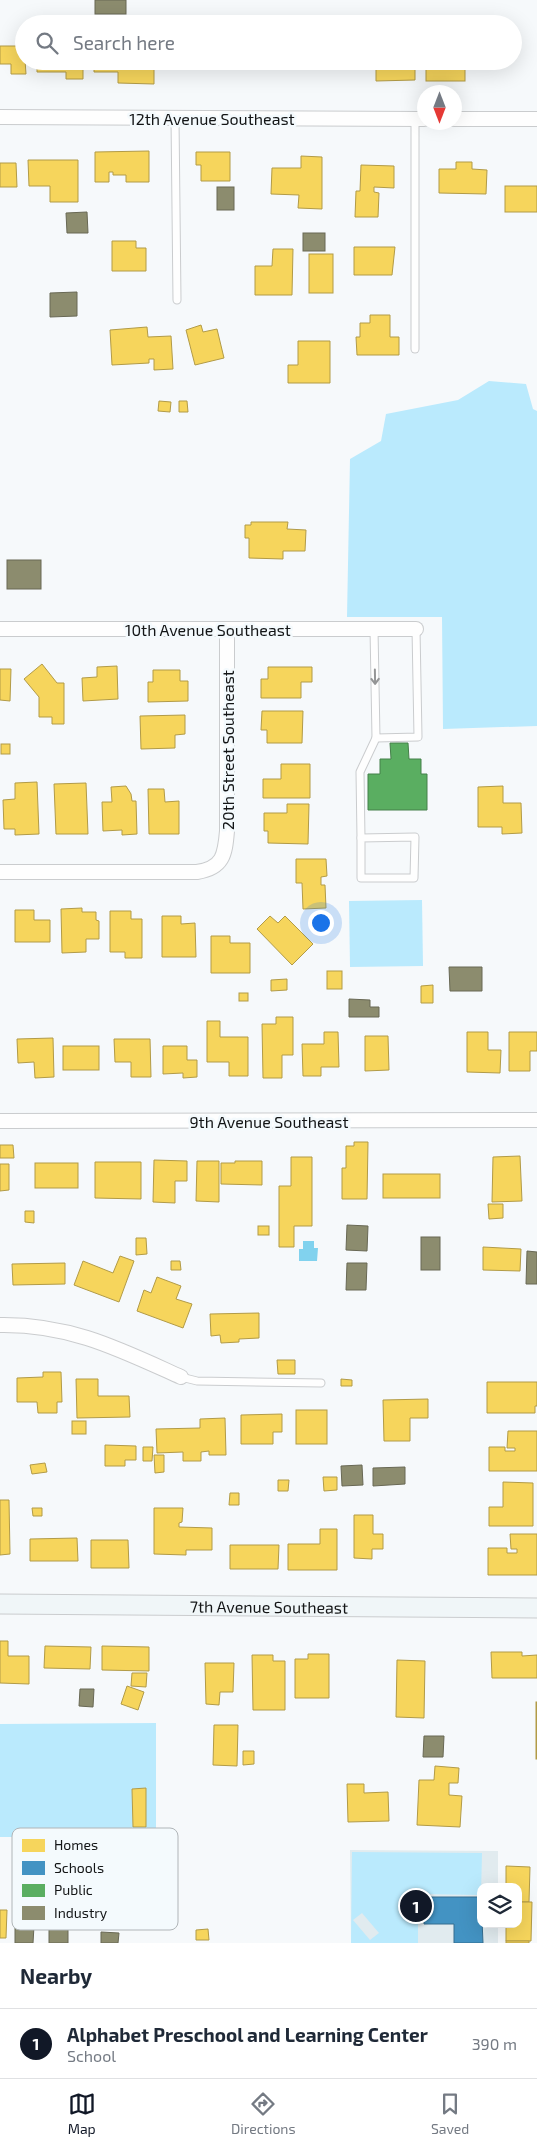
<!DOCTYPE html>
<html lang="en">
<head>
<meta charset="utf-8">
<style>
  :root { --surface:#fff; --page:#f2f2f3; --text:#1f2937; --muted:#747a83; --line:#e0e1e3; --accent:#111827 }
  body { margin:0; font-family:"Exo 2",sans-serif; background:var(--page); color:var(--text) }
  .controls { position:absolute; right:15px; bottom:15px; display:grid; overflow:hidden; border-radius:10px; box-shadow:0 5px 20px #0002 }
  .controls button { width:45px; height:45px; display:grid; place-items:center; padding:0; border:0; border-bottom:1px solid var(--line); background:var(--surface); color:var(--text); font:25px sans-serif }
  .compass { position:absolute; left:417px; top:85px; width:45px; height:45px; border-radius:50%; background:var(--surface); box-shadow:0 5px 20px #0002; rotate:180deg }
  .you { position:absolute; left:320px; top:922px; width:18px; height:18px; margin:-12px; border:4px solid #fff; border-radius:50%; background:#1a73e8; box-shadow:0 0 0 8px #1a73e833 }
  .badge { display:grid; place-items:center; width:32px; height:32px; border-radius:50%; background:var(--accent); color:#fff; font-size:16px; font-weight:700 }
  .pin { position:absolute; translate:-50% -50%; border:2px solid #fff; box-shadow:0 1px 5px #0006 }
  .list { margin:0; padding:0; list-style:none }
  h2 { display:flex; justify-content:space-between; align-items:center; height:65px; margin:0; padding:0 20px; font-size:21px }
  h2 small { font-size:16px; font-weight:400; color:var(--muted) }
  .list li { display:grid; grid-template-columns:32px 1fr auto; gap:15px; align-items:center; box-sizing:border-box; height:70px; padding:0 20px; border-top:1px solid var(--line) }
  .list b { display:block; font-size:19px; white-space:nowrap }
  .list p { margin:0; font-size:16px; white-space:nowrap; color:var(--muted) }
  .list em { font-size:16px; font-style:normal; color:var(--muted) }
  .icon { flex:none; width:28px; height:28px; fill:none; stroke:currentColor; stroke-width:2; stroke-linecap:round; stroke-linejoin:round }
  .map { position:relative; flex:none; width:537px; height:1943px; overflow:hidden }
  .search { position:absolute; background:var(--surface); box-shadow:0 5px 20px #0002; left:15px; right:15px; top:15px; height:55px; display:flex; align-items:center; gap:12px; box-sizing:border-box; padding:0 18px; border-radius:28px; color:var(--muted); font-size:19px }
  .sheet { height:135px; background:var(--surface) }
  nav { display:flex; justify-content:space-around; align-items:center; box-sizing:border-box; height:70px; border-top:1px solid var(--line); background:var(--surface); font-size:14px; color:var(--muted) }
  nav a { display:grid; justify-items:center; gap:2px }
  nav .on { color:var(--accent) }
  .map>svg:first-child { display:block }
  .built { fill:#e1ebef }
  .green { fill:#baeafd; fill-rule:evenodd }
  .water { fill:#81d2ee }
  .homes { fill:#f6d55c; stroke:#b29b47 }
  .schools { fill:#4393c3; stroke:#356d8f }
  .public { fill:#5aae61; stroke:#45804a }
  .industry { fill:#8c8c6e; stroke:#686854 }
  .lines { fill:none; stroke-linecap:round; stroke-linejoin:round }
  .lane-casing { stroke:#caccce; stroke-width:9 }
  .street-casing { stroke:#caccce; stroke-width:16 }
  .secondary-casing { stroke:#caccce; stroke-width:21 }
  .lane { stroke:#fefefe; stroke-width:7 }
  .street { stroke:#fefefe; stroke-width:14 }
  .secondary { stroke:#f0f6f8; stroke-width:19 }
  .oneway { stroke:#949596 }
  .labels { text-anchor:middle; dominant-baseline:central; stroke-width:5; stroke-linejoin:round; paint-order:stroke }
  .street-label { font-size:16px; fill:#131516; stroke:#f4fafd }
  .key { fill:#f4fafd; stroke:#b0b5b8; stroke-width:1 }
  .key-label { font-size:14px; fill:#131516 }
</style>
</head>
<body>
<div class="map">
<svg width="537" height="1943" viewBox="0 0 537 1943">
  <rect width="100%" height="100%" fill="#f6f9fb"/>
  <polygon class="built" points="350,1850 498,1851 498,1887 481,1887 481,1924 498,1924 498,1943 351,1943"/>
  <g class="green">
    <polygon points="489,381 526,384 533,409 537,411 537,726 443,729 442,617 347,617 350,459 381,441 386,414 458,400"/>
    <polygon points="422,900 423,966 350,967 349,901"/>
    <path d="M156 1723V1837H0V1724ZM132 1789H145L146 1827H133Z"/>
    <path d="M352 1852 482 1853 481 1895 418 1894V1943H351ZM362 1913 379 1933 370 1940 353 1920Z"/>
  </g>
  <polygon class="water" points="303,1241 314,1241 314,1248 318,1248 317,1261 299,1261 299,1249 303,1249"/>
  <g class="homes">
    <polygon points="0,46 24,46 26,74 11,74 11,64 0,64"/>
    <polygon points="37,61 83,61 83,79 66,79 66,72 37,72"/>
    <polygon points="94,61 154,62 154,84 118,83 118,72 94,72"/>
    <polygon points="376,61 415,61 415,80 376,81"/>
    <rect x="426" y="61" width="39" height="20"/>
    <polygon points="149,151 149,182 126,182 126,175 113,175 113,172 109,172 109,182 95,182 95,152"/>
    <polygon points="196,152 230,152 230,181 201,181 201,165 196,165"/>
    <polygon points="301,156 322,157 322,209 298,208 299,195 271,194 272,168 301,168"/>
    <polygon points="28,160 78,160 78,202 50,202 50,186 29,186"/>
    <polygon points="456,162 472,162 472,169 487,170 486,194 439,193 439,169 456,169"/>
    <polygon points="0,163 16,163 17,187 0,187"/>
    <polygon points="361,165 394,166 394,188 374,187 374,192 379,193 378,217 355,217 356,191 360,191"/>
    <rect x="505" y="186" width="32" height="26"/>
    <polygon points="112,241 136,241 136,248 146,248 146,271 112,271"/>
    <polygon points="354,247 395,247 392,275 354,275"/>
    <polygon points="273,249 293,249 292,295 255,295 255,266 272,266"/>
    <rect x="309" y="254" width="24" height="39"/>
    <polygon points="370,315 390,315 390,337 399,337 399,355 357,355 356,337 360,337 360,323 370,323"/>
    <polygon points="201,325 203,332 217,329 224,358 195,365 186,330"/>
    <polygon points="147,327 148,337 171,336 173,369 154,370 154,359 149,359 149,363 112,365 110,330"/>
    <polygon points="298,341 330,341 330,383 288,383 288,365 298,365"/>
    <polygon points="159,401 171,402 170,412 158,411"/>
    <polygon points="179,401 187,401 188,412 179,412"/>
    <polygon points="251,522 288,522 287,529 306,530 305,551 283,551 283,559 249,558 249,538 245,538 245,525 251,525"/>
    <polygon points="42,664 57,683 64,683 64,724 52,724 52,717 39,717 39,697 24,679"/>
    <polygon points="117,666 118,699 83,701 82,678 97,677 97,667"/>
    <polygon points="268,667 312,667 312,682 301,682 301,698 261,698 261,679 268,679"/>
    <polygon points="0,669 11,669 10,701 0,700"/>
    <polygon points="153,670 180,670 180,681 188,681 188,701 148,702 148,682 153,682"/>
    <polygon points="262,711 303,711 302,743 267,743 267,730 261,730"/>
    <polygon points="185,715 185,734 175,735 175,748 141,749 140,716"/>
    <rect x="1" y="744" width="9" height="10"/>
    <polygon points="281,764 310,764 310,798 263,798 263,779 281,779"/>
    <polygon points="37,782 39,834 15,835 15,829 4,829 3,800 15,799 15,783"/>
    <polygon points="86,783 88,834 56,834 54,784"/>
    <polygon points="126,786 131,794 132,801 136,801 137,834 122,835 122,830 103,831 102,802 112,802 111,787"/>
    <polygon points="503,786 503,803 521,803 522,833 502,834 502,827 478,827 478,787"/>
    <polygon points="148,789 164,789 165,802 179,801 179,834 149,834"/>
    <polygon points="287,804 309,804 308,844 268,843 268,831 264,831 264,813 287,813"/>
    <polygon points="296,859 326,859 327,876 321,877 321,885 325,885 326,908 303,909 302,883 296,883"/>
    <polygon points="82,908 82,912 96,912 96,920 99,921 99,939 86,939 86,952 62,953 61,909"/>
    <polygon points="15,910 34,910 34,920 50,920 50,942 15,942"/>
    <polygon points="110,911 131,911 131,919 142,919 142,958 125,958 125,952 110,952"/>
    <polygon points="162,916 181,916 181,924 195,923 196,957 162,957"/>
    <polygon points="270,916 278,923 285,916 313,944 292,965 257,929"/>
    <polygon points="211,936 230,936 230,943 250,943 250,973 211,973"/>
    <rect x="327" y="971" width="15" height="18"/>
    <polygon points="287,979 287,990 271,991 271,980"/>
    <polygon points="433,985 433,1003 421,1003 421,986"/>
    <rect x="239" y="993" width="9" height="8"/>
    <polygon points="276,1017 293,1017 293,1055 282,1055 282,1078 263,1078 262,1024 276,1024"/>
    <polygon points="207,1021 220,1021 220,1037 248,1037 248,1076 229,1076 229,1062 207,1062"/>
    <polygon points="324,1032 338,1032 339,1067 321,1067 321,1076 303,1076 302,1044 324,1044"/>
    <polygon points="467,1032 488,1032 488,1050 501,1050 500,1073 467,1072"/>
    <polygon points="509,1032 537,1032 537,1051 530,1051 530,1071 509,1071"/>
    <polygon points="365,1036 388,1036 389,1070 365,1071"/>
    <polygon points="53,1038 54,1077 35,1078 34,1062 18,1063 17,1039"/>
    <polygon points="114,1039 150,1039 151,1077 131,1077 131,1062 115,1062"/>
    <rect x="63" y="1046" width="36" height="24"/>
    <polygon points="163,1046 187,1046 187,1060 197,1060 197,1077 183,1078 183,1073 163,1074"/>
    <polygon points="354,1142 368,1142 367,1199 342,1199 342,1168 346,1168 346,1146 354,1146"/>
    <polygon points="0,1145 13,1145 14,1158 0,1158"/>
    <polygon points="520,1156 522,1201 492,1202 493,1157"/>
    <polygon points="291,1157 312,1157 312,1226 294,1226 294,1247 279,1247 279,1186 291,1186"/>
    <polygon points="154,1160 187,1161 187,1181 175,1181 175,1203 153,1202"/>
    <polygon points="197,1161 219,1161 219,1202 196,1201"/>
    <polygon points="235,1161 262,1161 262,1185 221,1184 221,1163 235,1163"/>
    <polygon points="95,1162 141,1162 141,1199 95,1198"/>
    <rect x="35" y="1163" width="43" height="25"/>
    <polygon points="0,1164 9,1164 9,1190 0,1191"/>
    <rect x="383" y="1174" width="57" height="24"/>
    <polygon points="488,1204 503,1204 503,1218 489,1219"/>
    <polygon points="25,1211 34,1211 34,1223 25,1222"/>
    <rect x="258" y="1226" width="11" height="9"/>
    <polygon points="136,1238 146,1238 147,1254 136,1255"/>
    <polygon points="483,1247 521,1249 520,1271 483,1270"/>
    <polygon points="120,1256 134,1261 119,1302 74,1285 83,1261 113,1273"/>
    <polygon points="171,1261 180,1261 181,1270 171,1270"/>
    <polygon points="65,1263 65,1284 13,1285 12,1264"/>
    <polygon points="157,1277 181,1286 176,1299 192,1304 183,1328 137,1311 144,1290 151,1293"/>
    <polygon points="259,1313 259,1338 239,1339 239,1342 221,1343 220,1335 211,1336 210,1314"/>
    <polygon points="277,1360 295,1360 295,1374 278,1374"/>
    <polygon points="43,1372 61,1372 62,1402 57,1402 57,1413 38,1413 37,1402 17,1402 17,1378 43,1377"/>
    <polygon points="76,1379 98,1379 98,1396 129,1396 130,1417 77,1418"/>
    <polygon points="341,1379 352,1380 352,1386 341,1386"/>
    <polygon points="487,1382 537,1382 537,1406 535,1406 535,1413 487,1413"/>
    <polygon points="428,1399 428,1418 410,1418 410,1441 384,1441 383,1400"/>
    <rect x="296" y="1410" width="31" height="34"/>
    <polygon points="282,1414 282,1432 273,1432 273,1444 241,1444 241,1415"/>
    <polygon points="225,1418 226,1455 209,1455 209,1451 201,1452 201,1461 183,1461 183,1452 157,1453 156,1429 200,1428 200,1419"/>
    <rect x="72" y="1421" width="14" height="13"/>
    <polygon points="508,1431 537,1431 537,1471 489,1471 489,1447 505,1447 505,1451 515,1451 515,1448 507,1448"/>
    <polygon points="105,1445 136,1446 136,1460 125,1460 125,1466 105,1466"/>
    <polygon points="143,1447 153,1447 152,1461 143,1461"/>
    <polygon points="154,1455 164,1455 164,1472 155,1473"/>
    <polygon points="45,1463 47,1472 32,1474 30,1465"/>
    <polygon points="323,1477 337,1477 337,1490 324,1491"/>
    <polygon points="278,1480 289,1480 288,1491 278,1491"/>
    <polygon points="503,1482 533,1483 533,1526 489,1526 489,1507 503,1507"/>
    <polygon points="230,1493 239,1493 239,1505 229,1505"/>
    <polygon points="0,1500 9,1500 10,1554 0,1555"/>
    <polygon points="32,1508 42,1508 42,1516 33,1516"/>
    <polygon points="154,1508 183,1508 182,1522 179,1523 179,1527 212,1528 212,1550 186,1550 186,1555 154,1554"/>
    <polygon points="354,1515 373,1515 373,1534 383,1534 383,1549 372,1549 372,1559 354,1558"/>
    <polygon points="320,1529 337,1529 337,1570 288,1570 288,1544 320,1544"/>
    <polygon points="510,1534 537,1534 537,1575 488,1575 488,1548 507,1548 507,1553 517,1553 517,1549 511,1549"/>
    <polygon points="77,1538 78,1561 30,1561 30,1539"/>
    <polygon points="91,1540 128,1540 129,1568 91,1568"/>
    <polygon points="230,1545 279,1545 278,1569 230,1569"/>
    <polygon points="0,1641 8,1641 8,1656 29,1656 29,1684 0,1683"/>
    <polygon points="45,1646 91,1647 90,1669 44,1668"/>
    <polygon points="102,1646 149,1647 149,1671 102,1670"/>
    <polygon points="491,1652 522,1652 522,1656 537,1655 537,1678 492,1678"/>
    <polygon points="308,1654 329,1654 329,1698 295,1698 295,1659 308,1659"/>
    <polygon points="252,1655 273,1655 273,1661 285,1661 285,1710 253,1710"/>
    <polygon points="397,1660 425,1661 424,1718 396,1717"/>
    <polygon points="205,1663 234,1663 233,1692 220,1692 219,1705 206,1704"/>
    <polygon points="132,1673 147,1673 146,1687 131,1686"/>
    <polygon points="127,1686 144,1692 138,1710 121,1704"/>
    <rect x="536" y="1702" width="1" height="57"/>
    <polygon points="214,1725 238,1725 237,1766 213,1765"/>
    <polygon points="243,1751 254,1751 254,1764 243,1765"/>
    <polygon points="435,1766 459,1768 458,1783 449,1783 449,1795 462,1796 460,1827 417,1825 419,1780 434,1780"/>
    <polygon points="347,1784 364,1784 364,1793 388,1792 389,1821 348,1822"/>
    <polygon points="146,1788 146,1827 133,1827 132,1789"/>
    <polygon points="506,1866 530,1867 529,1902 518,1902 518,1887 506,1887"/>
    <polygon points="518,1902 532,1902 531,1941 506,1941 506,1924 518,1924"/>
    <polygon points="0,1910 7,1910 6,1938 0,1938"/>
    <polygon points="208,1929 209,1940 196,1940 196,1930"/>
    <rect x="506" y="1941" width="23" height="2"/>
  </g>
  <polygon class="schools" points="424,1897 481,1897 483,1943 454,1943 454,1924 424,1924"/>
  <polygon class="public" points="390,743 408,743 409,759 421,759 421,774 427,774 427,810 368,810 368,774 380,774 380,759 391,759"/>
  <g class="industry">
    <rect x="95" y="0" width="31" height="14"/>
    <rect x="217" y="187" width="17" height="23"/>
    <polygon points="87,212 88,233 67,233 66,213"/>
    <rect x="303" y="233" width="22" height="18"/>
    <polygon points="77,292 77,316 50,317 50,293"/>
    <rect x="7" y="560" width="34" height="29"/>
    <polygon points="449,967 482,967 482,991 450,991"/>
    <polygon points="349,999 370,1000 370,1007 379,1007 379,1017 349,1017"/>
    <polygon points="347,1225 368,1226 367,1251 346,1250"/>
    <rect x="421" y="1237" width="19" height="33"/>
    <polygon points="527,1251 537,1252 537,1284 526,1284"/>
    <polygon points="347,1263 367,1263 366,1290 346,1290"/>
    <polygon points="362,1465 363,1485 342,1486 341,1466"/>
    <polygon points="405,1467 405,1484 373,1486 373,1468"/>
    <polygon points="80,1689 94,1689 93,1707 79,1706"/>
    <polygon points="424,1736 444,1736 443,1757 423,1757"/>
    <polygon points="49,1917 63,1917 63,1928 68,1928 68,1943 49,1943"/>
    <polygon points="15,1925 34,1926 33,1943 15,1943"/>
    <polygon points="101,1932 119,1933 118,1943 101,1943"/>
  </g>
  <g class="lines">
    <g class="lane-casing">
      <g id="lane">
        <polyline points="175,118 177,300"/>
        <polyline points="415,119 415,349"/>
        <polyline points="374,629 376,738 418,737 416,629"/>
        <polygon points="415,837 414,878 361,878 361,838"/>
        <polyline points="361,838 360,772 376,738"/>
        <polyline points="181,1377 197,1381 321,1383"/>
      </g>
    </g>
    <g class="street-casing">
      <g id="street">
        <polyline points="0,117 424,119"/>
        <polyline points="454,119 537,119"/>
        <polyline points="0,629 416,629"/>
        <path d="M0 872H197C223 868 225 855 227 831V630"/>
        <polyline points="0,1121 537,1120"/>
        <path d="M0 1325C70 1324 119 1349 181 1377"/>
      </g>
    </g>
    <g class="secondary-casing">
      <g id="secondary">
        <path id="s1" d="M0 1604 537 1608"/>
      </g>
    </g>
    <use href="#lane" class="lane"/>
    <use href="#street" class="street"/>
    <use href="#secondary" class="secondary"/>
  </g>
  <defs><path id="oneway-shaft" d="M-6 0H5M1.5-3L5.5 0L1.5 3" fill="none" stroke-width="1.6" stroke-linecap="round" stroke-linejoin="round" transform="scale(1.25)"/></defs>
  <use class="oneway" href="#oneway-shaft" transform="translate(375 677) rotate(89)"/>
  <g class="labels">
    <g class="street-label">
      <text x="212" y="118">12th Avenue Southeast</text>
      <text x="208" y="629">10th Avenue Southeast</text>
      <text transform="translate(227 750) rotate(-90)">20th Street Southeast</text>
      <text x="269" y="1121">9th Avenue Southeast</text>
      <text stroke="none"><textPath href="#s1" startOffset="269">7th Avenue Southeast</textPath></text>
    </g>
  </g>
  <rect x="12" y="1828" width="166" height="102" rx="8" class="key"/>
  <rect x="22" y="1839" width="23" height="13" fill="#f6d55c"/>
  <rect x="22" y="1861" width="23" height="14" fill="#4393c3"/>
  <rect x="22" y="1884" width="23" height="13" fill="#5aae61"/>
  <rect x="22" y="1906" width="23" height="14" fill="#8c8c6e"/>
  <g class="key-label">
    <text x="54" y="1850">Homes</text>
    <text x="54" y="1873">Schools</text>
    <text x="54" y="1895">Public</text>
    <text x="54" y="1918">Industry</text>
  </g>
</svg>
<div class="controls">
<button><svg class="icon" aria-label="layers" viewBox="0 0 24 24"><path d="M12 4l9 5-9 5-9-5zM3 14l9 5 9-5"/></svg></button>
</div>
<svg class="compass" viewBox="-18 -18 36 36"><path d="M0-13l5 13h-10z" fill="#e53935"/><path d="M0 13l5-13h-10z" fill="#747a83"/></svg>
<div class="you"></div>
<div class="pin badge" style="left:416px;top:1906px">1</div>
<div class="search"><svg class="icon" aria-label="search" viewBox="0 0 24 24"><circle cx="10" cy="10" r="6"/><path d="M15 15l6 6"/></svg>Search here</div>
</div>
<section class="sheet">
<h2>Nearby<small></small></h2>
<ul class="list">
<li><span class="badge">1</span><div><b>Alphabet Preschool and Learning Center</b><p>School</p></div><em>390 m</em></li>
</ul>
</section>
<nav>
<a class="on"><svg class="icon" aria-label="map" viewBox="0 0 24 24"><path d="M3 6l6-2 6 2 6-2v14l-6 2-6-2-6 2zM9 4v14M15 6v14"/></svg>Map</a>
<a><svg class="icon" aria-label="directions" viewBox="0 0 24 24"><path d="M12 3l9 9-9 9-9-9zM9 14v-3h6M13 9l2 2-2 2"/></svg>Directions</a>
<a><svg class="icon" aria-label="saved" viewBox="0 0 24 24"><path d="M7 4h10v16l-5-4-5 4z"/></svg>Saved</a>
</nav>
</body>
</html>
